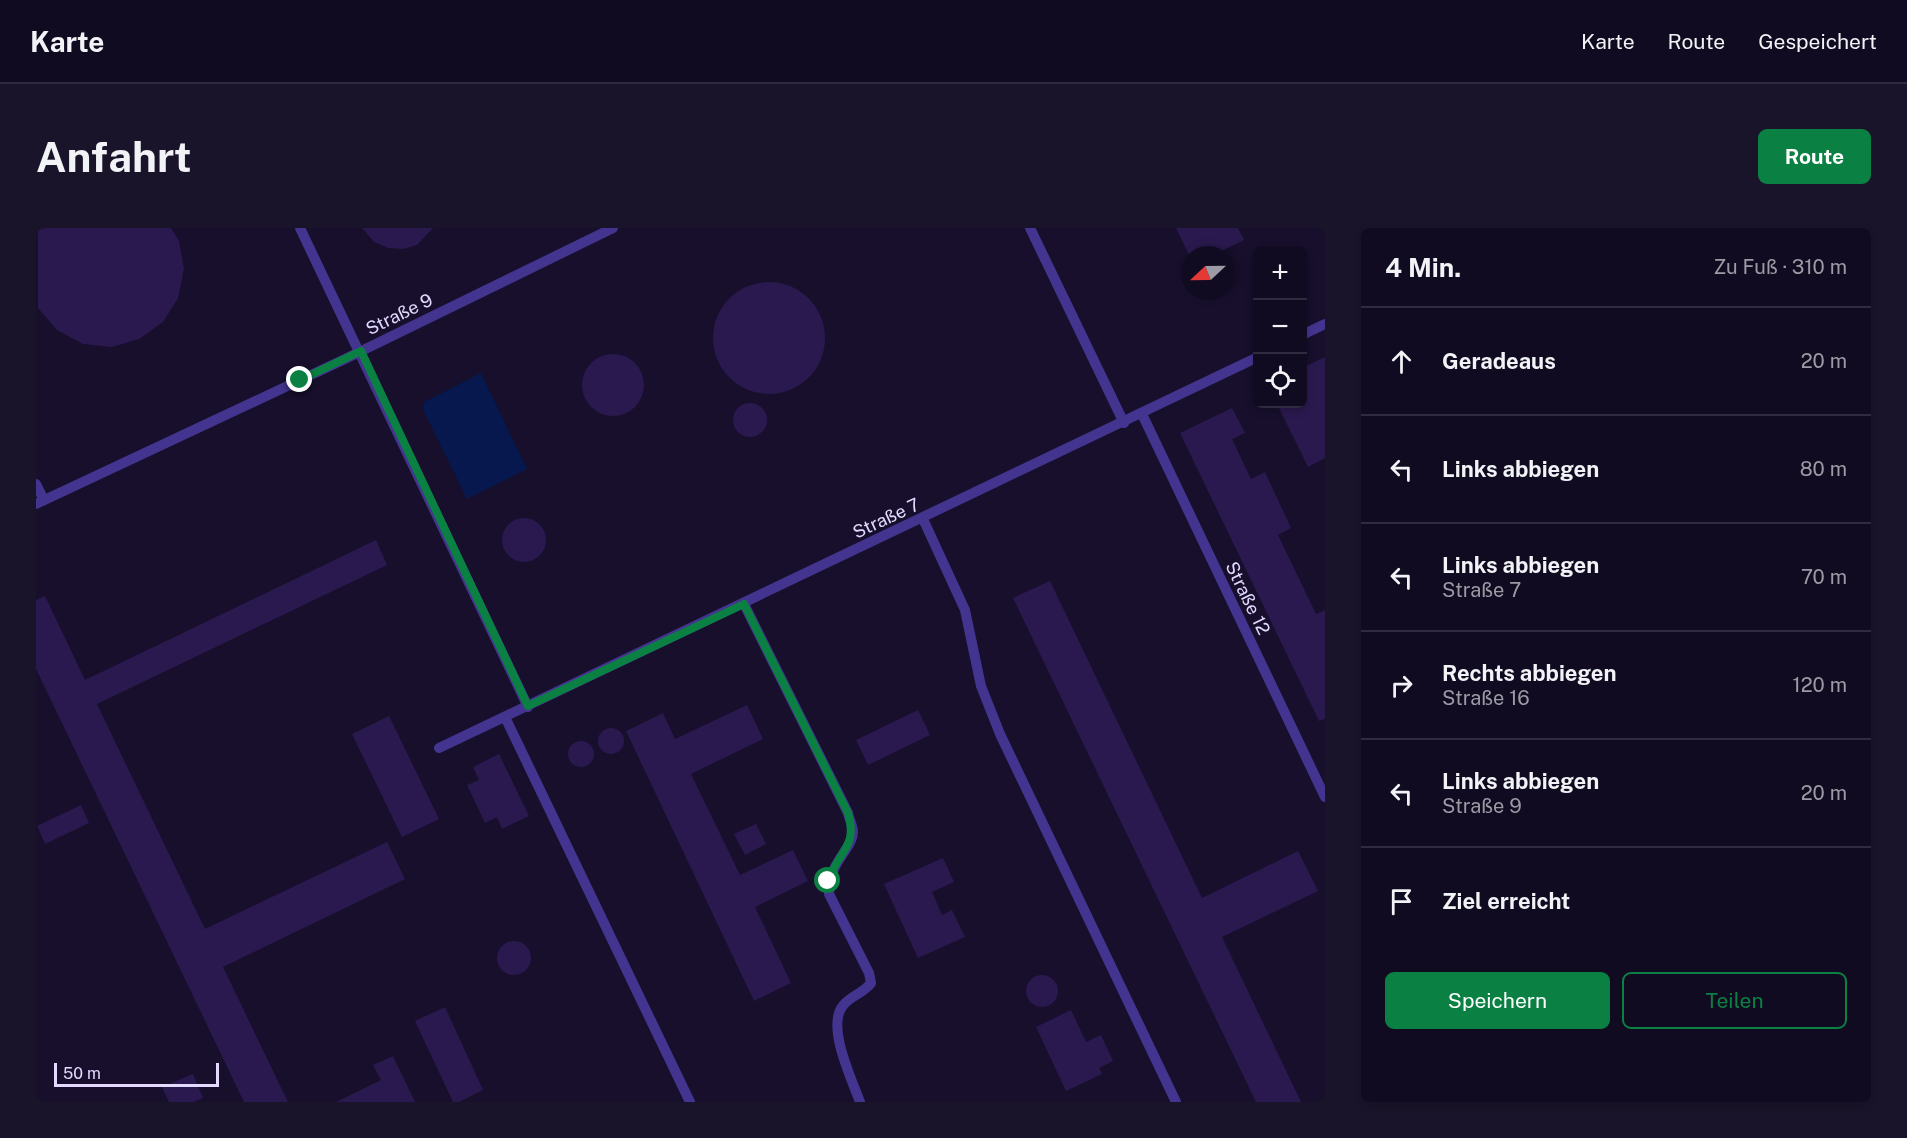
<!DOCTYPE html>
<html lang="de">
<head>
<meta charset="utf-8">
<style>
  :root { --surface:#110b21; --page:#1a142a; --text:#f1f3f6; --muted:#9c9ba5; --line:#302b3f; --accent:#0b8043 }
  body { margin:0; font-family:"Public Sans",sans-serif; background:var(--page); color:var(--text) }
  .controls { position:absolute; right:18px; top:18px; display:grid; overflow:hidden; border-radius:9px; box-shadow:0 3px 9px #0003 }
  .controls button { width:54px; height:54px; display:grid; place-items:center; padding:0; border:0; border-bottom:2px solid var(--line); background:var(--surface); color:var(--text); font:30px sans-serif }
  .compass { position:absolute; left:1145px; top:18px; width:54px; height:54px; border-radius:50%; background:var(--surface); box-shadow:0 3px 9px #0003; rotate:248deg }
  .scale { position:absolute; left:18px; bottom:15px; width:165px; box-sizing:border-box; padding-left:6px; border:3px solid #e2daff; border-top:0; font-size:16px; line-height:21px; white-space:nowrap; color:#e2daff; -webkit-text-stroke:4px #170f2c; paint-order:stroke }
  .stop { position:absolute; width:18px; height:18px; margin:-14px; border:4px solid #0b8043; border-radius:50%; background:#fff }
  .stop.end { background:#0b8043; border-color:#fff; box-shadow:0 2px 6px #0008 }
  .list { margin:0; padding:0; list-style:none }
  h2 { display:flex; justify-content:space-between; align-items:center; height:78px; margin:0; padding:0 24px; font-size:26px }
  h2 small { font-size:20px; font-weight:400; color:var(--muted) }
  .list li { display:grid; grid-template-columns:39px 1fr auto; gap:18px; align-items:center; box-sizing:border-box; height:108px; padding:0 24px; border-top:2px solid var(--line) }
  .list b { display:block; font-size:22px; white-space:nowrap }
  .list p { margin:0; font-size:20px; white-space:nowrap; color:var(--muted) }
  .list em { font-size:20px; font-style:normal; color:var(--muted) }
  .actions { display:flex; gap:12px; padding:18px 24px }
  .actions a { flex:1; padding:14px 0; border:2px solid var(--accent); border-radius:9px; text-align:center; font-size:21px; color:var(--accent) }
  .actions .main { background:var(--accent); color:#fff }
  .icon { flex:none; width:33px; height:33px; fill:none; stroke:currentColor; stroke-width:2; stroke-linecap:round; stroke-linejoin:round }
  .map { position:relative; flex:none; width:1289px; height:874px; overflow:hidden; border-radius:9px }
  header { display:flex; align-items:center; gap:36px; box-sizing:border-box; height:84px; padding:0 30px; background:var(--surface); border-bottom:2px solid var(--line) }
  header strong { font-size:28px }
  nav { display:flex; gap:33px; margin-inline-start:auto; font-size:21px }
  .intro { display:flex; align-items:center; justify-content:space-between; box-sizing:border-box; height:144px; padding:0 36px }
  h1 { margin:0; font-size:42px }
  .button { padding:15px 27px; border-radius:9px; background:var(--accent); color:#fff; font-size:21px; font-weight:700 }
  main { display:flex; gap:36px; padding:0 36px }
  aside { flex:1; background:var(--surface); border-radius:9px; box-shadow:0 3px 9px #0003 }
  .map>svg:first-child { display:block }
  .water { fill:#06184e }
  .building { fill:#2a194f }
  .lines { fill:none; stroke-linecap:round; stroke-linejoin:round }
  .lane { stroke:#43358f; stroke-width:10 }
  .route { stroke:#0b8043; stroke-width:8 }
  .labels { text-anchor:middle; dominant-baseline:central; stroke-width:4.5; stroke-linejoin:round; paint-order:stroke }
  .street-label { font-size:18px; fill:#e2daff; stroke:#170f2c }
</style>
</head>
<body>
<header>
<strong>Karte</strong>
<nav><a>Karte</a><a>Route</a><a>Gespeichert</a></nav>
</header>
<div class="intro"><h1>Anfahrt</h1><a class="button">Route</a></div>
<main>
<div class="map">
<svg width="1289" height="874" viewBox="0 0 1289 874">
  <rect width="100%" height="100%" fill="#170f2c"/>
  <polygon class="water" points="445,145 491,241 431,271 387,182 388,174"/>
  <g class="building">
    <polygon points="2,0 135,0 143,13 148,41 142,70 127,94 103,111 76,119 47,116 21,102 2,80"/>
    <polygon points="326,0 397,0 381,17 367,21 352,20 338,14"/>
    <polygon points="1140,0 1202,0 1208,12 1177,27 1153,27"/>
    <circle cx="733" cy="110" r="56"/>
    <circle cx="577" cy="157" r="31"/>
    <polygon points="1289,129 1289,230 1272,239 1241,176 1266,176 1266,140"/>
    <circle cx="714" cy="192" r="17"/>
    <polygon points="1196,180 1209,205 1196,211 1215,251 1229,244 1255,300 1242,307 1280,386 1289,382 1289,491 1283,493 1144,205"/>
    <circle cx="488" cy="312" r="22"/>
    <polygon points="340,312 351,337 61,476 169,701 351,614 369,651 187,739 252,874 208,874 0,441 0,372 9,368 49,452"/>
    <polygon points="1014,353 1166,670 1262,623 1282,663 1186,709 1265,874 1220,874 977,370"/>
    <polygon points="711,477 727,511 655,546 704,647 757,622 772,653 719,679 755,755 718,773 590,503 627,485 639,511"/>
    <polygon points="882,482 894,507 832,537 820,512"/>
    <polygon points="353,488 403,591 366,609 316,506"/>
    <circle cx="575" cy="513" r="13"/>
    <circle cx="545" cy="526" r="13"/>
    <polygon points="463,526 493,588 466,601 461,589 449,595 431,557 443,552 437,539"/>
    <polygon points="45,577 53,595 9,616 1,598"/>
    <polygon points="720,596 730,616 709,627 698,606"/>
    <polygon points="907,630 918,654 896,664 906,687 916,682 929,709 882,730 848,656"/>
    <circle cx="478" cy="730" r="17"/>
    <circle cx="1006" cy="763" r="16"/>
    <polygon points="409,779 447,862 423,874 417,874 379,793"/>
    <polygon points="1035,782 1050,814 1065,807 1077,833 1063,840 1066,846 1030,863 1000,799"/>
    <polygon points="357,828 379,874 300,874 345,852 337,837"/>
    <polygon points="157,846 167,870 158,874 133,874 126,859"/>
  </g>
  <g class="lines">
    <g class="lane">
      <polyline points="264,0 492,479"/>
      <polyline points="994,0 1088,195"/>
      <polyline points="1266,107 1289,96"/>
      <polyline points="1106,186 1289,569"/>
      <polyline points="0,256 8,272"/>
      <polyline points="0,276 309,131 577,0"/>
      <polyline points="887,291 929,382 945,458 964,506 1140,874"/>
      <path d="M708 376 812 585C813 591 817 598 817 604 817 621 792 634 793 666L833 745 835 755C827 766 813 768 806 779 791 800 816 852 824 874"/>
      <polyline points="469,489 654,874"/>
      <polyline points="403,520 1222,129"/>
    </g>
  </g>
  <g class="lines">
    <path class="route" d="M264 152 325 123 492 478 708 376 812 585C822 619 803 622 792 653"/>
  </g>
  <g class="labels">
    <g class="street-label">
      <text transform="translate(363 86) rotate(-26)">Straße 9</text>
      <text transform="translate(850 290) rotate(-25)">Straße 7</text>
      <text transform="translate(1212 370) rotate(64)">Straße 12</text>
    </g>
  </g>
</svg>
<div class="controls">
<button>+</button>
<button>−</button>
<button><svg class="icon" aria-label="locate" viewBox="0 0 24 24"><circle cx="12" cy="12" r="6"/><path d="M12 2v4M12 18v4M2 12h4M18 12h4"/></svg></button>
</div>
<svg class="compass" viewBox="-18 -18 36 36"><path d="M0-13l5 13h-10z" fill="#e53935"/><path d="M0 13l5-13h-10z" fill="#9c9ba5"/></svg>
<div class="scale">50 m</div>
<div class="stop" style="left:792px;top:653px"></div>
<div class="stop end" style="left:264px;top:152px"></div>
</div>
<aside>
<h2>4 Min.<small>Zu Fuß · 310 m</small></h2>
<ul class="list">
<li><svg class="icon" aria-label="ahead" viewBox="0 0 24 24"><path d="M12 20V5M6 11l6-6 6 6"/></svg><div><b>Geradeaus</b></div><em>20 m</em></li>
<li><svg class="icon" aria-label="left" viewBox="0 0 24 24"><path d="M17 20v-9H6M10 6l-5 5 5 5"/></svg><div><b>Links abbiegen</b></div><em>80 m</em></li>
<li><svg class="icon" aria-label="left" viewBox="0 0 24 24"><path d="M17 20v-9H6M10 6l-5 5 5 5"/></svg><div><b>Links abbiegen</b><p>Straße 7</p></div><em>70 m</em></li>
<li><svg class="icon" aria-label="right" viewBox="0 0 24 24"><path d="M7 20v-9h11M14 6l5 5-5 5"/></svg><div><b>Rechts abbiegen</b><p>Straße 16</p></div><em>120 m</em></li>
<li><svg class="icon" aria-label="left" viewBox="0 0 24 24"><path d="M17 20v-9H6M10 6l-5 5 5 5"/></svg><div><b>Links abbiegen</b><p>Straße 9</p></div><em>20 m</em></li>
<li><svg class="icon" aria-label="arrive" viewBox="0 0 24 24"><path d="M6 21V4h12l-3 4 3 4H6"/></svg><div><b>Ziel erreicht</b></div></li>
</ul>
<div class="actions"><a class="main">Speichern</a><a>Teilen</a></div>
</aside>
</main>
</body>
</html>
